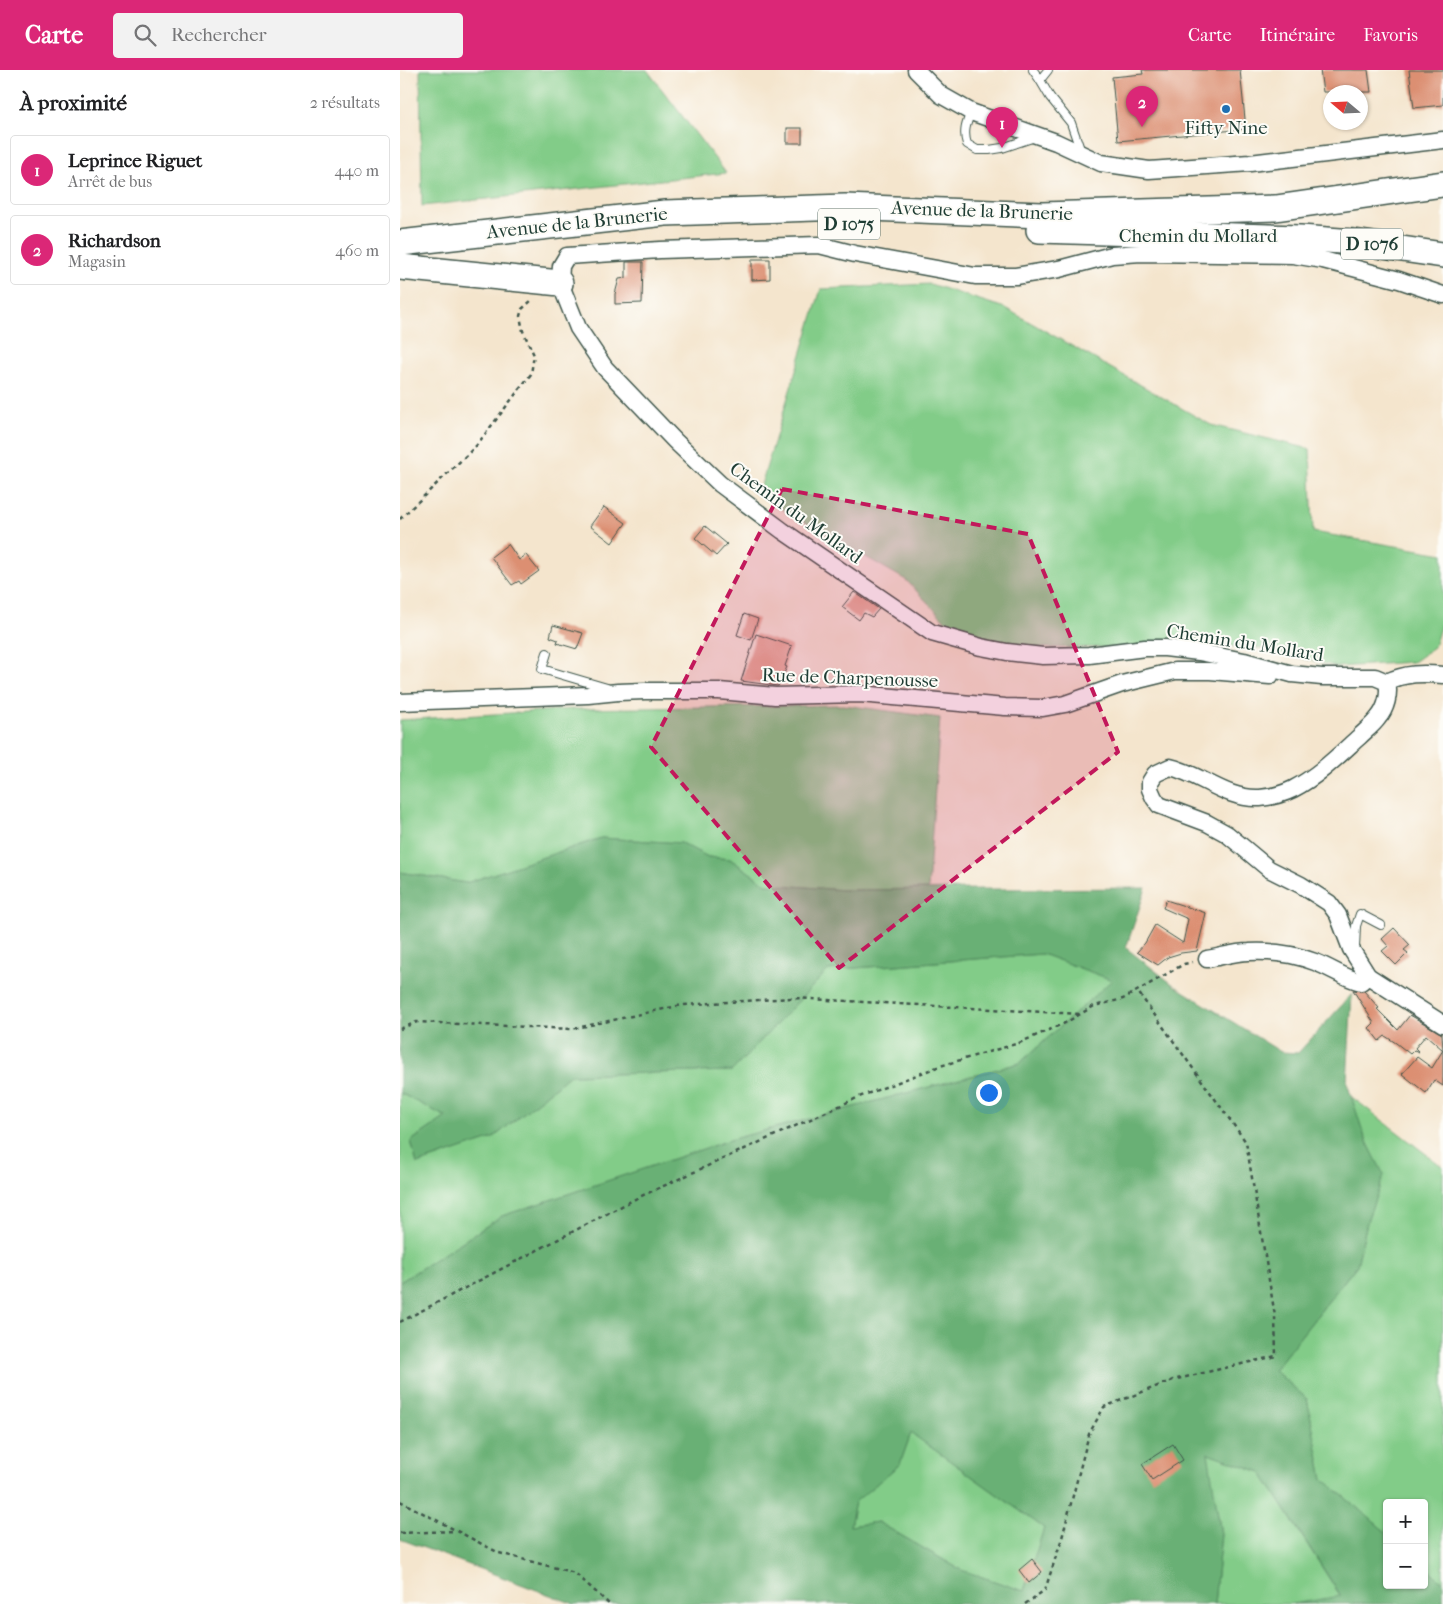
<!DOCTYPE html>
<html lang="fr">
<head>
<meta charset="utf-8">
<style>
  :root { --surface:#fff; --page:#f2f2f2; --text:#202124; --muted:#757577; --line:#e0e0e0; --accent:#db2777 }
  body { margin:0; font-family:"IM FELL French Canon",serif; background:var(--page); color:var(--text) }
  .controls { position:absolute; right:15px; bottom:15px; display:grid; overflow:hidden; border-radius:5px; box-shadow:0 1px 4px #0004 }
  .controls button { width:45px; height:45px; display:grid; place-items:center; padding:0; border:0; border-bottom:1px solid var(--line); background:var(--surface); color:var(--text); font:25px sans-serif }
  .compass { position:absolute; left:923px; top:15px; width:45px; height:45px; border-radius:50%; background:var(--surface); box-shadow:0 1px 4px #0004; rotate:289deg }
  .you { position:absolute; left:588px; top:1022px; width:18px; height:18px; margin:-12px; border:4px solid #fff; border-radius:50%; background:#1a73e8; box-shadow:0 0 0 8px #1a73e833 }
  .badge { display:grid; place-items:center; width:32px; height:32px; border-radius:50%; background:var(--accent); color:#fff; font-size:16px; font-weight:700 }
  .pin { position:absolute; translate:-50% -41px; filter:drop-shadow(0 1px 2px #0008) }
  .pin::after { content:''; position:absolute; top:26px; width:18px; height:15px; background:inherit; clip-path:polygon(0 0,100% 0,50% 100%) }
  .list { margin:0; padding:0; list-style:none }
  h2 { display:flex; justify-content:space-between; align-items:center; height:65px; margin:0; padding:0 20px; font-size:21px }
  h2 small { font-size:16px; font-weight:400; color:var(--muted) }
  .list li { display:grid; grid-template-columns:32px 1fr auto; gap:15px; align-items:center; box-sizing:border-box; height:70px; margin:0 10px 10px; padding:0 10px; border:1px solid var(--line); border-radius:5px }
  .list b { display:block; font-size:19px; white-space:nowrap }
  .list p { margin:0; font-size:16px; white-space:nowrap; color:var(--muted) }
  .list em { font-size:16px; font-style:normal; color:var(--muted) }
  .icon { flex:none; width:28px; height:28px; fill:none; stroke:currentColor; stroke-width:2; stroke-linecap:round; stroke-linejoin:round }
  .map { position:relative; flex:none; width:1043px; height:1534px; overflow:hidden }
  header { display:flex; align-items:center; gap:30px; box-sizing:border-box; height:70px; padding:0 25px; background:var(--accent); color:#fff }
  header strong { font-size:24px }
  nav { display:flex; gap:28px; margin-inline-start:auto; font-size:18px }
  .search { width:350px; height:45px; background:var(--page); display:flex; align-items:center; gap:12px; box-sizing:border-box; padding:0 18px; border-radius:5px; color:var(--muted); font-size:19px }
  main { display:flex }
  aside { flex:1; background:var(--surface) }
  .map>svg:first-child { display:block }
  .green { fill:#82cc88; stroke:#50845e }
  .forest { fill:#69b074; stroke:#447654; fill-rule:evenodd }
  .building { fill:#dc8f72 }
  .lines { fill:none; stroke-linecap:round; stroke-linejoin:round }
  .lane-casing { stroke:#3f564b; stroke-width:10 }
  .street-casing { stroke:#3f564b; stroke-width:19 }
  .primary-casing { stroke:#3f564b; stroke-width:28 }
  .path { stroke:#3f564b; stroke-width:2.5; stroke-dasharray:4 4; stroke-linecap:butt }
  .lane { stroke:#fff; stroke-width:8 }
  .street { stroke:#fff; stroke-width:16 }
  .primary { stroke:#fff; stroke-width:25 }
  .marked { fill:#c2185b; fill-opacity:0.2; stroke:#c2185b; stroke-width:4; stroke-dasharray:10 6; stroke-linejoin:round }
  .poi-dot { fill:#1f6fb2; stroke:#fdfcf7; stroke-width:2 }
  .labels { text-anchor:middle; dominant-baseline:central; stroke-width:4; stroke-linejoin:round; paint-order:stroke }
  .shield { fill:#fdfcf7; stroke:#62766e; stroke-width:1 }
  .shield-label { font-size:18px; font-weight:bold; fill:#1f3d34 }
  .poi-label { font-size:19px; fill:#1f3d34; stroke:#fdfcf7 }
  .street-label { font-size:19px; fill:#1f3d34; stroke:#fdfcf7 }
</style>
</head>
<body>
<header>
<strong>Carte</strong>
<div class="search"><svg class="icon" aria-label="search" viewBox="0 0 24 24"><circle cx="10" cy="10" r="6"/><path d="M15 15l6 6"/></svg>Rechercher</div>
<nav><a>Carte</a><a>Itinéraire</a><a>Favoris</a></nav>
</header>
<main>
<aside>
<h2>À proximité<small>2 résultats</small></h2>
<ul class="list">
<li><span class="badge">1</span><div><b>Leprince Riguet</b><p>Arrêt de bus</p></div><em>440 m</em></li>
<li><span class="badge">2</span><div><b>Richardson</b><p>Magasin</p></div><em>460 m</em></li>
</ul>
</aside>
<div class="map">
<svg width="1043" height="1534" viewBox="0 0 1043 1534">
  <rect width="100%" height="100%" fill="#fdfcf7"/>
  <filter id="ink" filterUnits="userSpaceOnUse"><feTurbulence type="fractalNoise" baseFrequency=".02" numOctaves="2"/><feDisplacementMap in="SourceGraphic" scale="10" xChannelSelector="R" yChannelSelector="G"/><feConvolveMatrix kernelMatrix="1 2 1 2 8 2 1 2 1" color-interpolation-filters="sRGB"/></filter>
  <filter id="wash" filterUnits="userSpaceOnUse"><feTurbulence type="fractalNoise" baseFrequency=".0096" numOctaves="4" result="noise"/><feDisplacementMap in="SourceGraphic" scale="20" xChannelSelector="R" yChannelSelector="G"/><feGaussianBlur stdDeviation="1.12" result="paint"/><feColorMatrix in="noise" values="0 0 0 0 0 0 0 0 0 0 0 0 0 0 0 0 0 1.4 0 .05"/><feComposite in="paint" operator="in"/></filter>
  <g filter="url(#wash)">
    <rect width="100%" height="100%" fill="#f4e5cd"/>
    <g class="green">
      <polygon points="20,0 247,0 326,103 22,136"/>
      <polygon points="530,214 605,238 811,355 910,379 913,462 1043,484 1043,548 1034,577 1013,592 938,597 850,576 634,578 556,562 506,510 358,425 421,219"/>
      <polygon points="444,635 540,648 528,819 443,820 366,814 330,789 308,787 281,773 201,768 66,813 0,802 0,650 174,639"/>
      <polygon points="642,884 713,910 620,993 333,1069 102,1146 0,1212 0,1023 47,1047 11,1071 17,1094 93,1068 170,1005 332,1001 428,900"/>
      <polygon points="944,1021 1043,1097 1043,1512 1024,1496 1024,1433 987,1433 987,1463 923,1409 907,1329 874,1300 957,1195 968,1148 983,1106"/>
      <polygon points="511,1363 644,1458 624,1521 561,1500 478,1452 450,1456 455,1431 500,1394"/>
      <polygon points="807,1382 861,1402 941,1527 893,1534 814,1534 821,1464"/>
    </g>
    <path class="forest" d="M201 768 281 773 308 787 330 789 366 814 443 820 746 818 726 878 775 916 881 982 898 983 952 924 947 1013 965 1068 984 1105 968 1148 957 1195 874 1300 907 1329 923 1409 987 1463V1515H1024V1496L1043 1512V1534H893L941 1526 861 1402 808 1383 821 1464 814 1534H174L0 1469V1212L102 1146 333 1069 620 993 712 910 642 884 428 900 332 1001 170 1005 93 1068 17 1094 11 1071 46 1047 0 1023V802L66 813ZM511 1363 644 1458 624 1521 561 1500 478 1452 450 1456 455 1432 500 1394Z"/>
    <g id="blocks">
      <g class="building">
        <polygon points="742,0 840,0 846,59 718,71 712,7 743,4"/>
        <polygon points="920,0 968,0 971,22 923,22"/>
        <polygon points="1009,0 1043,0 1043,35 1014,38"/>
        <rect x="387" y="58" width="15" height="15"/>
        <polygon points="352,189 370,189 370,209 352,210"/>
        <polygon points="226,192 243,192 242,233 215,234 215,224 219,209 226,208"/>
        <polygon points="204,437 226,453 212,473 190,456"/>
        <polygon points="305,456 327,474 316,486 295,468"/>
        <polygon points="108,474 119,490 126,485 139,501 121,514 119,511 112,515 91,487"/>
        <polygon points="454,522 479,539 472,547 464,543 459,550 442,537"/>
        <polygon points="344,544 358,549 351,570 337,565"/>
        <polygon points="153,555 183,563 177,579 157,573 158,570 150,567"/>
        <polygon points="356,564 392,576 385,596 387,597 378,616 341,611"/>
        <polygon points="766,830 806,843 797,881 781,883 768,887 758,895 737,882 745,873 755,855 783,873 788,849 763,838"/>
        <polygon points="994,858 1010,875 1004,880 1008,883 996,895 982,881 988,876 982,869"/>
        <polygon points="953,920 964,921 979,938 977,939 998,960 1010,945 1042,964 1043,980 1026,965 1015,978 1019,982 1014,980 1010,984 996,973 985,966 979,971 969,958 974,953"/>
        <polygon points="1043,980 1043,1016 1034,1010 1026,1023 1002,1004 1017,987 1032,998"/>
        <polygon points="773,1374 783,1390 752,1410 742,1394"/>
        <polygon points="632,1489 642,1502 629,1513 619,1500"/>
      </g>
    </g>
  </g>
  <g filter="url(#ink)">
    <use href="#blocks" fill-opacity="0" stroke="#3f564b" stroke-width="1"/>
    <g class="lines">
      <g class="lane-casing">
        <g id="lane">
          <polyline points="633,0 640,10"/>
          <polyline points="648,0 640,10 650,27 671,53 681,82"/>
          <path d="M571 42C566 54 563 62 567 74L577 80H589L602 78 635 67"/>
          <polyline points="147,583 142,599 207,618"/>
          <polyline points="955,878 956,856 960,844 981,855"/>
        </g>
      </g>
      <g class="street-casing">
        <g id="street">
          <polyline points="516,0 541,25 571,42 656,72 701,93 749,100 850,93 1043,70"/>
          <path d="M1043 225 999 210 923 190 893 185 741 183 712 185 659 199 616 206H575L455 184 419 175 260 180 167 186 161 196 160 213 178 258 205 298 275 371 320 414 383 461 532 563 581 577 607 582 643 586 689 585 745 578H765L799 582 844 591 892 604 922 607H975L987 612C990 624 986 639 978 648 973 655 965 661 959 667 938 686 918 706 893 719 883 724 871 727 860 728 826 730 801 704 770 697L755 704 750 712V719L754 728 759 735 807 753 827 764 869 799 901 815 929 833 938 845 951 879 968 906 1043 954"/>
          <path d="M987 612C1005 603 1023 603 1043 605"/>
          <polyline points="0,632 188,625 218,622 245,621 319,621 375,626 460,624 605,637 643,638 665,634 722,614 775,601 810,601 870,606"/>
          <path d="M807 889C820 887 835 882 849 882 871 881 895 884 915 892 931 898 944 908 961 912L968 906"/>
        </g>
      </g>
      <g class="primary-casing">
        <g id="primary">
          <polyline points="639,160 900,168 954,172 1043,185"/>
          <polyline points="0,173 265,143 445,137 642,145 876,138 1043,114"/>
          <polyline points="0,197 160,213"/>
        </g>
      </g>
      <g class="path">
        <polyline points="0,449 76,376 131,304 134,285 123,261 120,246 122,239 132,230"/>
        <polyline points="0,959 17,952 172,959 282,935 393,928 679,944"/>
        <polyline points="0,1252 237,1128 459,1027 540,996 619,973 665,953 694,936 723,929 784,894 793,892"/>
        <polyline points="0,1431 99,1483 175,1503 209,1534"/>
        <polyline points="0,1463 56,1461"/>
        <polyline points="625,1534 645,1520 662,1468 689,1364 704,1337 773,1310 876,1286 875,1246 846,1072 738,922"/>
      </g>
      <use href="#lane" class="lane"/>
      <use href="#street" class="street"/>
      <use href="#primary" class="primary"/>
    </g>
  </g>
  <path class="marked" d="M382 419 628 464 718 682 439 898 251 677Z"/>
  <circle class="poi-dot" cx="826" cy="39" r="5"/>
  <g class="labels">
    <g class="shield">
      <rect x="418" y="138.5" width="62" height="31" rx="4"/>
      <rect x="941" y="158.5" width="62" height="31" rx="4"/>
    </g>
    <g class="shield-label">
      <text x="449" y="154">D 1075</text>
      <text x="972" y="174">D 1076</text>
    </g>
    <g class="poi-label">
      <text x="826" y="58">Fifty Nine</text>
    </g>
    <g class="street-label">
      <text transform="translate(582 141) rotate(2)">Avenue de la Brunerie</text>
      <text transform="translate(177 153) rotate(-6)">Avenue de la Brunerie</text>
      <text x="798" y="166">Chemin du Mollard</text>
      <text transform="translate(396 443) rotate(36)">Chemin du Mollard</text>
      <text transform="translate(845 573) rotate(9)">Chemin du Mollard</text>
      <text transform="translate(450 608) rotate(2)">Rue de Charpenousse</text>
    </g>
  </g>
</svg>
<div class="controls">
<button>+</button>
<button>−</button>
</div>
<svg class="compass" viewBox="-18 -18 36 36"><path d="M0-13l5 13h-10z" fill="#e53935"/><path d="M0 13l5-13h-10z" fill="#757577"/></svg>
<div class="you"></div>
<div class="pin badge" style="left:602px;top:78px">1</div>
<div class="pin badge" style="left:742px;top:57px">2</div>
</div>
</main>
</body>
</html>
